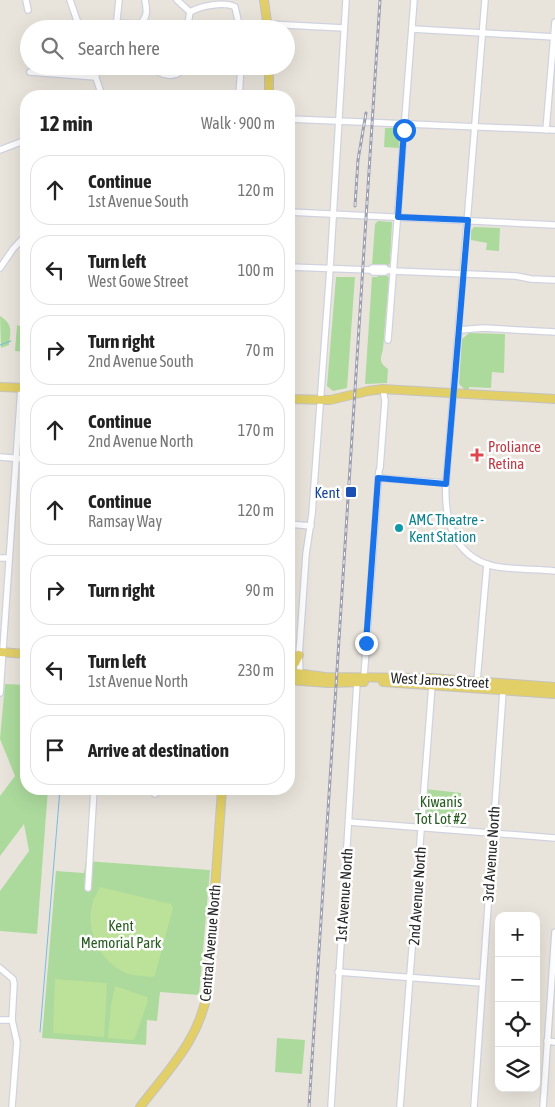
<!DOCTYPE html>
<html lang="en">
<head>
<meta charset="utf-8">
<style>
  :root { --surface:#fff; --page:#f6f6f6; --text:#222; --muted:#767676; --line:#e0e0e0 }
  body { margin:0; font-family:"Asap Condensed",sans-serif; background:var(--page); color:var(--text) }
  .controls { position:absolute; right:15px; bottom:15px; display:grid; overflow:hidden; border-radius:10px; box-shadow:0 5px 20px #0002 }
  .controls button { width:45px; height:45px; display:grid; place-items:center; padding:0; border:0; border-bottom:1px solid var(--line); background:var(--surface); color:var(--text); font:25px sans-serif }
  .stop { position:absolute; width:15px; height:15px; margin:-11px; border:4px solid #1a73e8; border-radius:50%; background:#fff }
  .stop.end { background:#1a73e8; border-color:#fff; box-shadow:0 1px 5px #0008 }
  .list { margin:0; padding:0; list-style:none }
  h2 { display:flex; justify-content:space-between; align-items:center; height:65px; margin:0; padding:0 20px; font-size:21px }
  h2 small { font-size:16px; font-weight:400; color:var(--muted) }
  .list li { display:grid; grid-template-columns:32px 1fr auto; gap:15px; align-items:center; box-sizing:border-box; height:70px; margin:0 10px 10px; padding:0 10px; border:1px solid var(--line); border-radius:20px }
  .list b { display:block; font-size:19px; white-space:nowrap }
  .list p { margin:0; font-size:16px; white-space:nowrap; color:var(--muted) }
  .list em { font-size:16px; font-style:normal; color:var(--muted) }
  .icon { flex:none; width:28px; height:28px; fill:none; stroke:currentColor; stroke-width:2; stroke-linecap:round; stroke-linejoin:round }
  .map { position:relative; flex:none; width:555px; height:1107px; overflow:hidden }
  .search { position:absolute; background:var(--surface); box-shadow:0 5px 20px #0002; left:20px; top:20px; width:275px; height:55px; display:flex; align-items:center; gap:12px; box-sizing:border-box; padding:0 18px; border-radius:28px; color:var(--muted); font-size:19px }
  .panel { position:absolute; background:var(--surface); box-shadow:0 5px 20px #0002; left:20px; top:90px; width:275px; height:705px; border-radius:20px }
  .map>svg:first-child { display:block }
  .green { fill:#acda9c }
  .pitch { fill:#bce198 }
  .lines { fill:none; stroke-linecap:round; stroke-linejoin:round }
  .stream { stroke:#77bce1; stroke-width:1 }
  .minor-casing { stroke:#d0d2df; stroke-width:8 }
  .major-casing { stroke:#c3c3c3; stroke-width:10 }
  .minor { stroke:#fff; stroke-width:5.5 }
  .major { stroke:#e2cf67; stroke-width:8 }
  .rail-casing { stroke:#9e9fb0; stroke-width:3 }
  .rail { stroke:#fff; stroke-width:1; stroke-dasharray:4; stroke-linecap:butt }
  .route { stroke:#1a73e8; stroke-width:6 }
  .health-dot { fill:#e0444e; stroke:#fff; stroke-width:2 }
  .transit-dot { fill:#1a4fb4; stroke:#fff; stroke-width:2 }
  .culture-dot { fill:#0f9aa8; stroke:#fff; stroke-width:2 }
  .labels { text-anchor:middle; dominant-baseline:central; stroke-width:5; stroke-linejoin:round; paint-order:stroke }
  .health-label { font-size:15px; fill:#be3a42; stroke:#fff; text-anchor:start }
  .transit-label { font-size:15px; fill:#164399; stroke:#fff; text-anchor:end }
  .culture-label { font-size:15px; fill:#0d838f; stroke:#fff; text-anchor:start }
  .street-label { font-size:15px; fill:#282828; stroke:#fff }
  .park-label { font-size:15px; fill:#275c20; stroke:#fff }
</style>
</head>
<body>
<div class="map">
<svg width="555" height="1107" viewBox="0 0 555 1107">
  <rect width="100%" height="100%" fill="#e9e4db"/>
  <g class="green">
    <polygon points="385,128 396,128 400,131 399,148 384,147"/>
    <polygon points="378,221 392,222 390,263 388,266 372,265 375,224"/>
    <polygon points="474,227 500,228 499,251 486,250 487,243 471,240 471,231"/>
    <path d="M382 273H385L389 278 383 349C381 358 378 362 388 369L387 383 365 384 372 277H377Z"/>
    <polygon points="336,277 355,277 347,388 333,391 327,386"/>
    <path d="M0 316C13 324 11 331 9 345L1 348Z"/>
    <polygon points="17,325 26,329 26,352 15,351"/>
    <polygon points="469,333 505,334 504,373 492,372 491,388 469,387 469,389 464,389 459,384 462,339"/>
    <polygon points="5,684 26,685 26,789 48,789 37,934 0,931 0,891 29,851 24,824 0,856 0,796 15,776 0,739"/>
    <polygon points="425,789 461,793 458,830 422,827"/>
    <polygon points="86,861 210,870 199,995 160,992 157,1021 147,1020 146,1045 42,1038 56,871 84,873"/>
    <polygon points="277,1038 305,1040 302,1074 275,1072"/>
  </g>
  <g class="pitch">
    <path d="M100 887 171 904 173 908 155 975 153 977C144 976 134 976 126 973 100 962 86 932 92 905 93 899 97 893 100 887Z"/>
    <polygon points="55,979 106,983 107,985 104,1037 53,1033"/>
    <polygon points="115,986 147,997 148,1001 134,1040 108,1038 111,1005"/>
  </g>
  <g class="lines">
    <g class="stream">
      <polyline points="0,345 11,341"/>
      <polyline points="40,1032 60,789"/>
    </g>
    <g class="minor-casing">
      <g id="minor">
        <polyline points="26,0 28,10"/>
        <polyline points="70,0 80,29"/>
        <polyline points="177,0 190,12"/>
        <path d="M485 0 446 483C444 519 453 556 493 566 513 570 535 569 555 571"/>
        <path d="M117 23 139 24C148 18 147 10 145 0"/>
        <polyline points="267,24 344,28"/>
        <polyline points="116,29 119,0"/>
        <path d="M187 29 190 12C201 6 224 1 235 7L240 29"/>
        <polyline points="412,29 555,37"/>
        <polyline points="92,66 102,96"/>
        <path d="M146 66C159 73 176 83 185 66"/>
        <polyline points="30,72 96,77"/>
        <polyline points="239,96 241,66"/>
        <polyline points="289,119 555,130"/>
        <polyline points="546,130 555,22"/>
        <polyline points="0,150 26,140"/>
        <polyline points="289,212 555,225"/>
        <polyline points="289,267 371,270 372,268 385,268 387,270 393,271 516,276 531,279 555,280"/>
        <polyline points="0,268 13,249 26,235"/>
        <polyline points="371,270 373,272 385,272 387,270"/>
        <polyline points="459,330 483,328 555,332"/>
        <polyline points="388,340 414,0"/>
        <polyline points="0,457 26,459"/>
        <polyline points="380,468 385,401 383,389"/>
        <polyline points="378,478 446,483"/>
        <polyline points="289,524 311,526"/>
        <polyline points="0,558 9,558"/>
        <polyline points="300,674 299,655 306,554 312,514 330,269 346,0"/>
        <polyline points="364,677 379,471"/>
        <polyline points="477,681 487,564"/>
        <polyline points="0,693 21,388"/>
        <polyline points="155,794 156,789"/>
        <polyline points="349,822 555,838"/>
        <polyline points="88,888 94,789"/>
        <polyline points="0,968 13,979 14,984 12,1020 17,1042 12,1107"/>
        <polyline points="338,972 482,983"/>
        <polyline points="0,1020 12,1020"/>
        <polyline points="547,1041 555,1042"/>
        <polyline points="331,1107 357,682"/>
        <polyline points="400,1107 432,685"/>
        <polyline points="474,1107 503,691"/>
        <polyline points="543,1107 555,932"/>
      </g>
    </g>
    <g class="major-casing">
      <g id="major">
        <polyline points="264,0 268,29"/>
        <polyline points="269,96 269,66"/>
        <polyline points="0,387 26,388"/>
        <polyline points="289,399 330,400 368,391 383,389 555,399"/>
        <polyline points="0,652 26,654"/>
        <polyline points="289,667 295,663 299,655"/>
        <polyline points="289,672 325,677 431,678 555,687"/>
        <polyline points="289,680 328,683 364,682"/>
        <polyline points="383,682 555,694"/>
        <path d="M140 1107C170 1068 200 1039 208 989L222 789"/>
      </g>
    </g>
    <use href="#minor" class="minor"/>
    <use href="#major" class="major"/>
    <g class="rail-casing">
      <g id="rail">
        <polyline points="355,206 358,160 366,113"/>
        <polyline points="309,1107 380,0"/>
      </g>
    </g>
    <use href="#rail" class="rail"/>
  </g>
  <g class="lines">
    <polyline class="route" points="366,643 378,478 446,484 468,220 398,217 404,130"/>
  </g>
  <path class="health-dot" d="M474.5 447.5h5v5h5v5h-5v5h-5v-5h-5v-5h5z"/>
  <rect class="transit-dot" x="345" y="486" width="12" height="12" rx="2.5"/>
  <circle class="culture-dot" cx="399" cy="528" r="5"/>
  <g class="labels">
    <g class="health-label">
      <text x="488" y="446">Proliance<tspan x="488" dy="17">Retina</tspan></text>
    </g>
    <g class="transit-label">
      <text x="340" y="492">Kent</text>
    </g>
    <g class="culture-label">
      <text x="409" y="519">AMC Theatre -<tspan x="409" dy="17">Kent Station</tspan></text>
    </g>
    <g class="street-label">
      <text transform="translate(440 680) rotate(3)">West James Street</text>
      <text transform="translate(491 854) rotate(-86)">3rd Avenue North</text>
      <text transform="translate(344 895) rotate(-86)">1st Avenue North</text>
      <text transform="translate(417 896) rotate(-86)">2nd Avenue North</text>
      <text transform="translate(210 943) rotate(-85)">Central Avenue North</text>
    </g>
    <g class="park-label">
      <text x="441" y="801">Kiwanis<tspan x="441" dy="17">Tot Lot #2</tspan></text>
      <text x="121" y="925">Kent<tspan x="121" dy="17">Memorial Park</tspan></text>
    </g>
  </g>
</svg>
<div class="controls">
<button>+</button>
<button>−</button>
<button><svg class="icon" aria-label="locate" viewBox="0 0 24 24"><circle cx="12" cy="12" r="6"/><path d="M12 2v4M12 18v4M2 12h4M18 12h4"/></svg></button>
<button><svg class="icon" aria-label="layers" viewBox="0 0 24 24"><path d="M12 4l9 5-9 5-9-5zM3 14l9 5 9-5"/></svg></button>
</div>
<div class="stop" style="left:404px;top:130px"></div>
<div class="stop end" style="left:366px;top:643px"></div>
<div class="search"><svg class="icon" aria-label="search" viewBox="0 0 24 24"><circle cx="10" cy="10" r="6"/><path d="M15 15l6 6"/></svg>Search here</div>
<section class="panel">
<h2>12 min<small>Walk · 900 m</small></h2>
<ul class="list">
<li><svg class="icon" aria-label="ahead" viewBox="0 0 24 24"><path d="M12 20V5M6 11l6-6 6 6"/></svg><div><b>Continue</b><p>1st Avenue South</p></div><em>120 m</em></li>
<li><svg class="icon" aria-label="left" viewBox="0 0 24 24"><path d="M17 20v-9H6M10 6l-5 5 5 5"/></svg><div><b>Turn left</b><p>West Gowe Street</p></div><em>100 m</em></li>
<li><svg class="icon" aria-label="right" viewBox="0 0 24 24"><path d="M7 20v-9h11M14 6l5 5-5 5"/></svg><div><b>Turn right</b><p>2nd Avenue South</p></div><em>70 m</em></li>
<li><svg class="icon" aria-label="ahead" viewBox="0 0 24 24"><path d="M12 20V5M6 11l6-6 6 6"/></svg><div><b>Continue</b><p>2nd Avenue North</p></div><em>170 m</em></li>
<li><svg class="icon" aria-label="ahead" viewBox="0 0 24 24"><path d="M12 20V5M6 11l6-6 6 6"/></svg><div><b>Continue</b><p>Ramsay Way</p></div><em>120 m</em></li>
<li><svg class="icon" aria-label="right" viewBox="0 0 24 24"><path d="M7 20v-9h11M14 6l5 5-5 5"/></svg><div><b>Turn right</b></div><em>90 m</em></li>
<li><svg class="icon" aria-label="left" viewBox="0 0 24 24"><path d="M17 20v-9H6M10 6l-5 5 5 5"/></svg><div><b>Turn left</b><p>1st Avenue North</p></div><em>230 m</em></li>
<li><svg class="icon" aria-label="arrive" viewBox="0 0 24 24"><path d="M6 21V4h12l-3 4 3 4H6"/></svg><div><b>Arrive at destination</b></div></li>
</ul>
</section>
</div>
</body>
</html>
